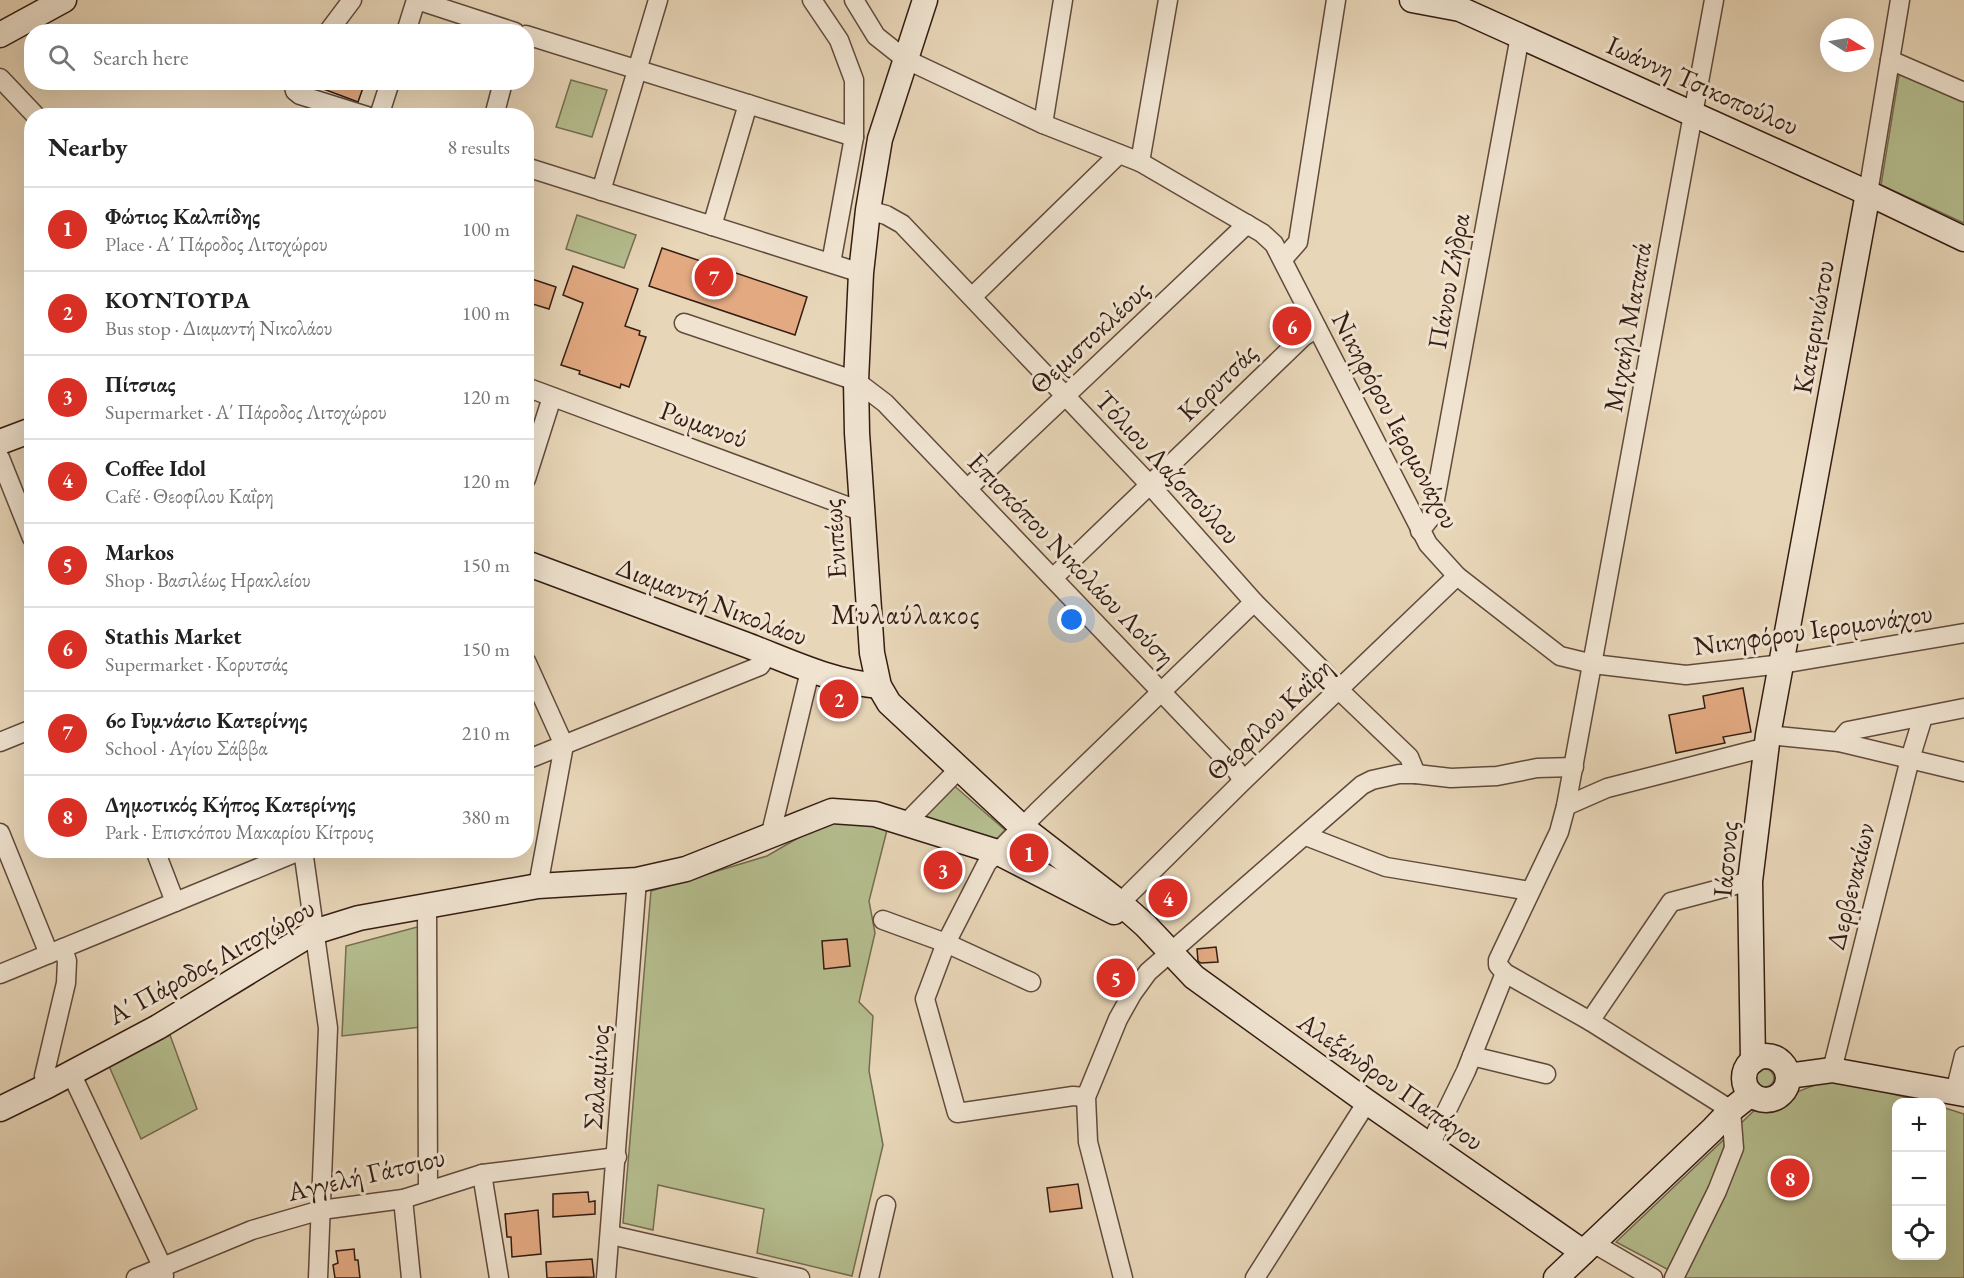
<!DOCTYPE html>
<html lang="en">
<head>
<meta charset="utf-8">
<style>
  :root { --surface:#fff; --page:#f2f2f2; --text:#222; --muted:#767676; --line:#e0e0e0; --accent:#d93025 }
  body { margin:0; font-family:"EB Garamond",serif; background:var(--page); color:var(--text) }
  .controls { position:absolute; right:18px; bottom:18px; display:grid; overflow:hidden; border-radius:12px; box-shadow:0 6px 24px #0002 }
  .controls button { width:54px; height:54px; display:grid; place-items:center; padding:0; border:0; border-bottom:2px solid var(--line); background:var(--surface); color:var(--text); font:30px sans-serif }
  .compass { position:absolute; left:1820px; top:18px; width:54px; height:54px; border-radius:50%; background:var(--surface); box-shadow:0 6px 24px #0002; rotate:101deg }
  .you { position:absolute; left:1072px; top:620px; width:21px; height:21px; margin:-15px; border:4px solid #fff; border-radius:50%; background:#1a73e8; box-shadow:0 0 0 9px #1a73e833 }
  .badge { display:grid; place-items:center; width:39px; height:39px; border-radius:50%; background:var(--accent); color:#fff; font-size:20px; font-weight:700 }
  .pin { position:absolute; translate:-50% -50%; border:3px solid #fff; box-shadow:0 2px 6px #0006 }
  .list { margin:0; padding:0; list-style:none }
  h2 { display:flex; justify-content:space-between; align-items:center; height:78px; margin:0; padding:0 24px; font-size:26px }
  h2 small { font-size:20px; font-weight:400; color:var(--muted) }
  .list li { display:grid; grid-template-columns:39px 1fr auto; gap:18px; align-items:center; box-sizing:border-box; height:84px; padding:0 24px; border-top:2px solid var(--line) }
  .list b { display:block; font-size:22px; white-space:nowrap }
  .list p { margin:0; font-size:20px; white-space:nowrap; color:var(--muted) }
  .list em { font-size:20px; font-style:normal; color:var(--muted) }
  .icon { flex:none; width:33px; height:33px; fill:none; stroke:currentColor; stroke-width:2; stroke-linecap:round; stroke-linejoin:round }
  .map { position:relative; flex:none; width:1964px; height:1278px; overflow:hidden }
  .search { position:absolute; background:var(--surface); box-shadow:0 6px 24px #0002; left:24px; top:24px; width:510px; height:66px; display:flex; align-items:center; gap:15px; box-sizing:border-box; padding:0 21px; border-radius:24px; color:var(--muted); font-size:22px }
  .panel { position:absolute; background:var(--surface); box-shadow:0 6px 24px #0002; left:24px; top:108px; width:510px; height:750px; border-radius:24px }
  .map>svg:first-child { display:block }
  .green { fill:#b5be8f; stroke:#746d51; stroke-width:1.5 }
  .building { fill:#e3aa82; stroke:#341c13; stroke-width:1.5 }
  .lines { fill:none; stroke-linecap:round; stroke-linejoin:round }
  .street-casing { stroke:#614a3c; stroke-width:21 }
  .secondary-casing { stroke:#341c13; stroke-width:27 }
  .street { stroke:#f0e4d1; stroke-width:18 }
  .secondary { stroke:#f0e4d1; stroke-width:24 }
  .labels { text-anchor:middle; dominant-baseline:central; stroke-width:6; stroke-linejoin:round; paint-order:stroke }
  .street-label { font-size:27px; fill:#341c13; stroke:#f0e4d1 }
  .neighbourhood-label { font-size:28px; letter-spacing:1.5px; fill:#341c13; stroke:#f0e4d1 }
</style>
</head>
<body>
<div class="map">
<svg width="1964" height="1278" viewBox="0 0 1964 1278">
  <rect width="100%" height="100%" fill="#e8d6b8"/>
  <filter id="stains"><feTurbulence type="fractalNoise" baseFrequency=".00333" numOctaves="4"/><feColorMatrix values="0 0 0 0 .2 0 0 0 0 .09 0 0 0 0 .02 0 0 0 .5 -.17"/></filter>
  <radialGradient id="worn" r=".72"><stop offset=".6" stop-color="#630" stop-opacity="0"/><stop offset="1" stop-color="#630" stop-opacity=".3"/></radialGradient>
  <g class="green">
    <polygon points="1900,69 1964,96 1964,223 1881,185"/>
    <polygon points="571,80 607,90 592,137 556,127"/>
    <polygon points="577,215 636,235 624,268 566,249"/>
    <polygon points="951,783 1005,830 991,845 915,820"/>
    <polygon points="844,818 888,826 869,901 875,933 859,1002 873,1016 869,1071 883,1145 852,1276 757,1253 764,1209 658,1185 653,1230 623,1223 651,891 767,856 822,824"/>
    <polygon points="421,926 421,1027 342,1036 346,946"/>
    <polygon points="170,1035 197,1109 141,1139 109,1066"/>
    <circle cx="1765" cy="1078" r="9"/>
    <polygon points="1833,1078 1923,1102 1896,1102 1896,1256 1942,1256 1942,1107 1964,1114 1964,1278 1684,1278 1616,1242 1758,1107"/>
  </g>
  <g class="building">
    <polygon points="310,82 365,82 358,102 310,84"/>
    <polygon points="662,248 807,297 795,335 649,286"/>
    <polygon points="573,266 638,289 625,326 640,331 639,335 646,337 629,387 621,384 620,388 579,374 580,371 561,365 583,303 563,295"/>
    <polygon points="526,277 556,287 549,309 526,302"/>
    <polygon points="1743,688 1751,732 1723,737 1725,743 1676,753 1669,715 1705,708 1703,696"/>
    <polygon points="847,939 850,966 824,969 822,941"/>
    <polygon points="1216,947 1218,962 1201,963 1198,961 1197,949"/>
    <polygon points="1078,1184 1082,1208 1050,1212 1047,1188"/>
    <polygon points="588,1192 589,1202 595,1201 595,1214 553,1217 553,1194"/>
    <polygon points="538,1210 541,1254 512,1257 511,1237 507,1237 505,1214"/>
    <polygon points="354,1249 355,1260 358,1260 360,1278 335,1278 333,1265 338,1263 336,1251"/>
    <polygon points="592,1259 594,1277 547,1278 546,1262"/>
  </g>
  <g class="lines">
    <g class="street-casing">
      <g id="street">
        <polyline points="417,0 515,32"/>
        <polyline points="812,0 839,40 854,80 854,137 831,263"/>
        <polyline points="854,0 876,36 905,59 1043,124 1140,162 1262,233 1274,244 1428,544 1457,576 1560,656 1593,664 1686,675 1782,664 1964,633"/>
        <polyline points="328,32 352,0"/>
        <polyline points="406,32 416,0"/>
        <polyline points="526,35 854,137"/>
        <polyline points="1890,60 1964,92"/>
        <polyline points="0,78 36,116"/>
        <polyline points="293,82 295,91 300,95 367,116"/>
        <polyline points="379,116 390,82"/>
        <polyline points="494,116 503,82"/>
        <polyline points="1043,124 1063,0"/>
        <polyline points="1140,162 1168,0"/>
        <polyline points="526,167 861,273"/>
        <polyline points="601,191 658,0"/>
        <polyline points="1868,193 1900,0"/>
        <polyline points="868,210 886,215 902,224 1150,485 1254,602 1327,675 1339,690 1409,757 1416,774"/>
        <polyline points="712,226 748,104"/>
        <polyline points="1283,259 1298,242 1336,0"/>
        <polyline points="972,297 1119,154"/>
        <polyline points="684,323 856,381 885,403 1236,770 1243,781"/>
        <polyline points="526,387 863,512"/>
        <polyline points="0,458 32,538"/>
        <polyline points="526,479 552,397"/>
        <polyline points="967,489 1247,224"/>
        <polyline points="1420,531 1432,516 1520,36"/>
        <polyline points="1053,578 1303,337 1317,328"/>
        <polyline points="526,661 564,745 538,886"/>
        <polyline points="1768,735 1839,742 1964,772"/>
        <polyline points="0,742 32,729"/>
        <polyline points="1839,742 1848,731 1964,708"/>
        <polyline points="526,760 760,666 769,653"/>
        <polyline points="1566,806 1607,788 1767,747"/>
        <polyline points="906,823 959,769"/>
        <polyline points="0,833 49,954"/>
        <polyline points="1306,836 1386,867 1530,891"/>
        <polyline points="770,837 810,671"/>
        <polyline points="155,850 175,902"/>
        <polyline points="303,850 328,1028 318,1278"/>
        <polyline points="1120,903 1243,781 1457,576"/>
        <polyline points="427,906 428,1191"/>
        <polyline points="883,920 946,943 1031,982"/>
        <polyline points="0,974 302,850"/>
        <polyline points="1590,1021 1671,902 1750,881"/>
        <polyline points="1472,1056 1546,1074"/>
        <polyline points="1832,1070 1910,759 1923,717"/>
        <polyline points="71,1073 162,1266 164,1276"/>
        <polyline points="47,1086 44,1076 66,983 67,961 63,948"/>
        <polyline points="1955,1092 1964,1056"/>
        <polyline points="1086,1097 1073,1096 957,1113 925,999 946,943 987,863 1037,812 1254,602"/>
        <polyline points="1430,1145 1466,1071 1505,973"/>
        <polyline points="482,1174 499,1278"/>
        <polyline points="403,1199 411,1278"/>
        <polyline points="611,1235 800,1278"/>
        <polyline points="1593,1243 1653,1278"/>
        <polyline points="136,1278 252,1230 321,1210 403,1199 482,1174 617,1157"/>
        <polyline points="606,1278 637,880"/>
        <polyline points="869,1278 886,1205"/>
        <polyline points="1123,1278 1088,1142 1086,1097 1118,1019 1132,994 1148,972 1362,785 1372,780 1399,774 1416,774 1451,778 1497,776 1537,768 1574,767"/>
        <polyline points="1255,1278 1367,1102"/>
        <polyline points="1674,1278 1717,1191 1734,1148 1731,1110 1590,1021 1505,973 1498,965 1498,960 1559,832 1566,806 1714,0"/>
      </g>
    </g>
    <g class="secondary-casing">
      <g id="secondary">
        <polyline points="925,0 880,139 868,210 861,273 856,381 857,433 872,653 879,686 889,703 1022,827 1120,903 1146,926 1194,977 1367,1102 1583,1252"/>
        <polyline points="1412,0 1460,9 1868,193 1964,239"/>
        <polyline points="0,35 64,0"/>
        <polyline points="0,442 32,430"/>
        <path d="M526 563C599 590 672 617 744 644 789 661 831 682 879 686"/>
        <circle cx="1766" cy="1078" r="22"/>
        <polyline points="1753,1061 1750,881 1768,735 1868,193"/>
        <polyline points="1788,1076 1832,1070 1964,1094"/>
        <polyline points="0,1109 47,1086 158,1027 314,932 359,918 538,886 637,880 686,869 832,811 875,814 997,852 1114,912"/>
        <polyline points="1556,1278 1712,1130 1731,1110 1751,1094"/>
      </g>
    </g>
    <use href="#street" class="street"/>
    <use href="#secondary" class="secondary"/>
  </g>
  <g class="labels">
    <g class="street-label">
      <text transform="translate(1703 85) rotate(24)">Ιωάννη Τσικοπούλου</text>
      <text transform="translate(1448 281) rotate(-80)">Πάνου Ζήδρα</text>
      <text transform="translate(1627 327) rotate(-80)">Μιχαήλ Ματαπά</text>
      <text transform="translate(1813 327) rotate(-80)">Κατερινιώτου</text>
      <text transform="translate(1089 337) rotate(-43)">Θεμιστοκλέους</text>
      <text transform="translate(1217 382) rotate(-44)">Κορυτσάς</text>
      <text transform="translate(1396 420) rotate(62)">Νικηφόρου Ιερομονάχου</text>
      <text transform="translate(704 424) rotate(20)">Ρωμανού</text>
      <text transform="translate(1168 467) rotate(47)">Τόλιου Λαζοπούλου</text>
      <text transform="translate(834 539) rotate(-94)">Ενιπέως</text>
      <text transform="translate(1072 559) rotate(46)">Επισκόπου Νικολάου Λούση</text>
      <text transform="translate(712 601) rotate(21)">Διαμαντή Νικολάου</text>
      <text transform="translate(1813 629) rotate(-8)">Νικηφόρου Ιερομονάχου</text>
      <text transform="translate(1269 719) rotate(-44)">Θεοφίλου Καΐρη</text>
      <text transform="translate(1725 859) rotate(-85)">Ιάσονος</text>
      <text transform="translate(1850 886) rotate(-76)">Δερβενακίων</text>
      <text transform="translate(211 961) rotate(-29)">Α΄ Πάροδος Λιτοχώρου</text>
      <text transform="translate(596 1077) rotate(-86)">Σαλαμίνος</text>
      <text transform="translate(1391 1081) rotate(35)">Αλεξάνδρου Παπάγου</text>
      <text transform="translate(366 1174) rotate(-13)">Αγγελή Γάτσιου</text>
    </g>
    <g class="neighbourhood-label">
      <text x="906" y="614">Μυλαύλακος</text>
    </g>
  </g>
  <rect width="100%" height="100%" filter="url(#stains)"/>
  <rect width="100%" height="100%" fill="url(#worn)"/>
</svg>
<div class="controls">
<button>+</button>
<button>−</button>
<button><svg class="icon" aria-label="locate" viewBox="0 0 24 24"><circle cx="12" cy="12" r="6"/><path d="M12 2v4M12 18v4M2 12h4M18 12h4"/></svg></button>
</div>
<svg class="compass" viewBox="-18 -18 36 36"><path d="M0-13l5 13h-10z" fill="#e53935"/><path d="M0 13l5-13h-10z" fill="#767676"/></svg>
<div class="you"></div>
<div class="pin badge" style="left:1029px;top:853px">1</div>
<div class="pin badge" style="left:839px;top:699px">2</div>
<div class="pin badge" style="left:943px;top:870px">3</div>
<div class="pin badge" style="left:1168px;top:898px">4</div>
<div class="pin badge" style="left:1116px;top:978px">5</div>
<div class="pin badge" style="left:1292px;top:326px">6</div>
<div class="pin badge" style="left:714px;top:277px">7</div>
<div class="pin badge" style="left:1790px;top:1178px">8</div>
<div class="search"><svg class="icon" aria-label="search" viewBox="0 0 24 24"><circle cx="10" cy="10" r="6"/><path d="M15 15l6 6"/></svg>Search here</div>
<section class="panel">
<h2>Nearby<small>8 results</small></h2>
<ul class="list">
<li><span class="badge">1</span><div><b>Φώτιος Καλπίδης</b><p>Place · Α΄ Πάροδος Λιτοχώρου</p></div><em>100 m</em></li>
<li><span class="badge">2</span><div><b>ΚΟΥΝΤΟΥΡΑ</b><p>Bus stop · Διαμαντή Νικολάου</p></div><em>100 m</em></li>
<li><span class="badge">3</span><div><b>Πίτσιας</b><p>Supermarket · Α΄ Πάροδος Λιτοχώρου</p></div><em>120 m</em></li>
<li><span class="badge">4</span><div><b>Coffee Idol</b><p>Café · Θεοφίλου Καΐρη</p></div><em>120 m</em></li>
<li><span class="badge">5</span><div><b>Markos</b><p>Shop · Βασιλέως Ηρακλείου</p></div><em>150 m</em></li>
<li><span class="badge">6</span><div><b>Stathis Market</b><p>Supermarket · Κορυτσάς</p></div><em>150 m</em></li>
<li><span class="badge">7</span><div><b>6ο Γυμνάσιο Κατερίνης</b><p>School · Αγίου Σάββα</p></div><em>210 m</em></li>
<li><span class="badge">8</span><div><b>Δημοτικός Κήπος Κατερίνης</b><p>Park · Επισκόπου Μακαρίου Κίτρους</p></div><em>380 m</em></li>
</ul>
</section>
</div>
</body>
</html>
